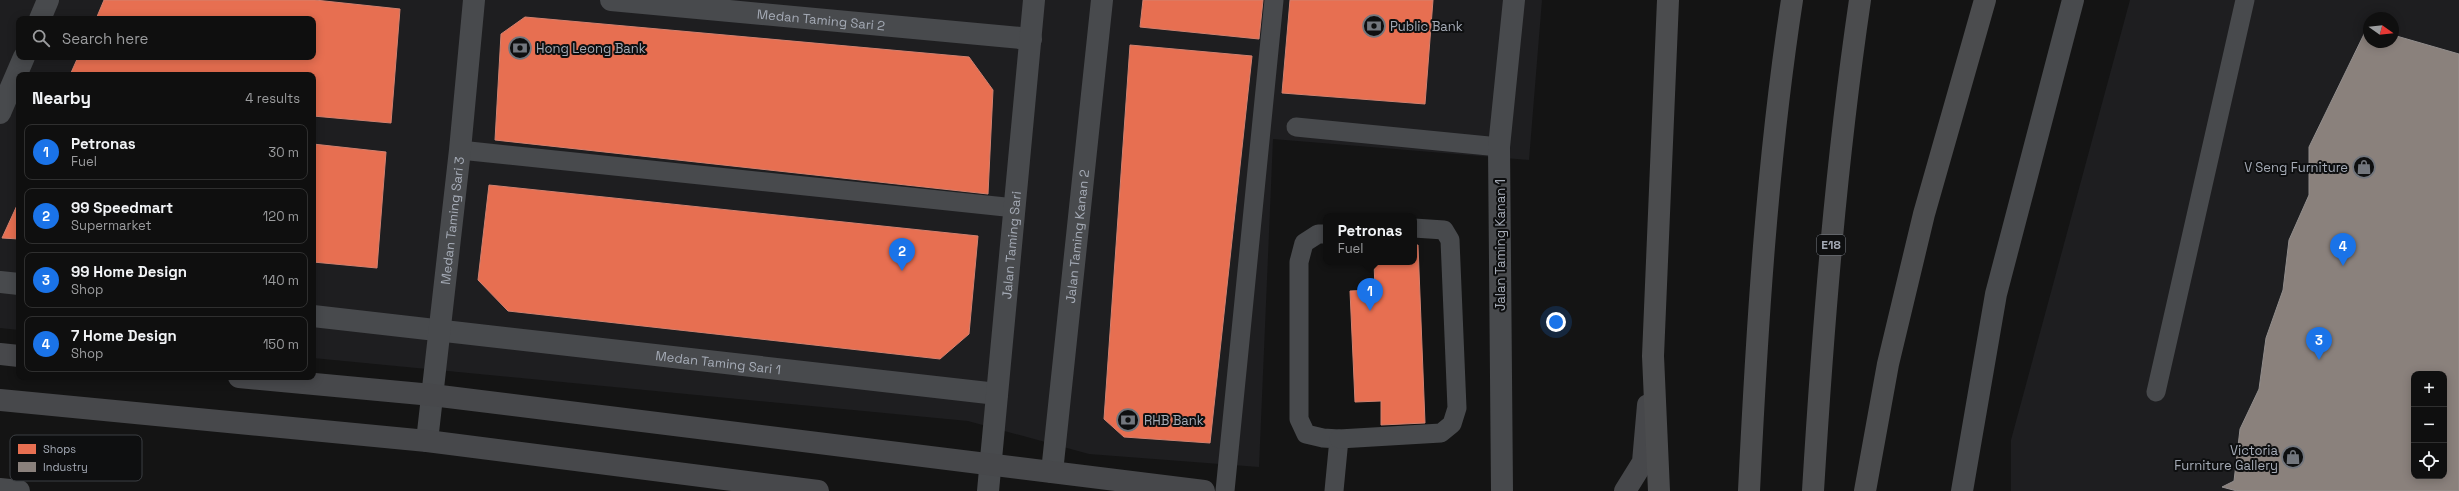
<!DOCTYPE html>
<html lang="en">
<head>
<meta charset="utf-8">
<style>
  :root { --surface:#0f0f0f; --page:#1d1d1d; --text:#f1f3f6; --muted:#9b9c9e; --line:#2f2f2f; --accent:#1a73e8 }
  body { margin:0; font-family:"Space Grotesk",sans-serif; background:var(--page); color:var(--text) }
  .controls { position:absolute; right:12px; bottom:12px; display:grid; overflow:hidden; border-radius:8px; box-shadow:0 2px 10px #0003 }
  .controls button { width:36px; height:36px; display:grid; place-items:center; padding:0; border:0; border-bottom:1px solid var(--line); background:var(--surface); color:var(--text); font:20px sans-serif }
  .compass { position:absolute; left:2363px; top:12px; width:36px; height:36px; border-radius:50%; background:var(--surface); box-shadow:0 2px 10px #0003; rotate:105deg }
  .you { position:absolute; left:1556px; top:322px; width:14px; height:14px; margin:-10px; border:3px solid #fff; border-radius:50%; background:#1a73e8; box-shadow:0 0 0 6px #1a73e833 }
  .badge { display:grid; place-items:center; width:26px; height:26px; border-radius:50%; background:var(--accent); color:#fff; font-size:13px; font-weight:700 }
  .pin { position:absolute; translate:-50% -33px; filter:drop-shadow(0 1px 2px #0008) }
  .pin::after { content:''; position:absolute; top:21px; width:14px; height:12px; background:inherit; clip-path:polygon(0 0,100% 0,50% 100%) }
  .popup { position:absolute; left:1323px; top:213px; width:94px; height:52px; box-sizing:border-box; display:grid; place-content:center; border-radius:8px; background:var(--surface); filter:drop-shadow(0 1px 3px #0005); font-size:13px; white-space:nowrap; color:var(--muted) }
  .popup b { font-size:15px; color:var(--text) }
  .popup::after { content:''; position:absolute; left:50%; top:100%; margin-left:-8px; border:8px solid transparent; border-top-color:var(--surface) }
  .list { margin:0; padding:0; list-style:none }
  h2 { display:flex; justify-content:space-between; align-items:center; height:52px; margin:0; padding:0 16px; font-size:17px }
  h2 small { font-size:13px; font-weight:400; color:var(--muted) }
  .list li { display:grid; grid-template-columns:26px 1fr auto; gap:12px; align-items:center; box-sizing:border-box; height:56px; margin:0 8px 8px; padding:0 8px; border:1px solid var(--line); border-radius:8px }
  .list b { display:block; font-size:15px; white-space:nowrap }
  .list p { margin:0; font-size:13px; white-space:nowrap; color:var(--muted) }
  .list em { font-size:13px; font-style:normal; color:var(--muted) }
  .icon { flex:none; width:22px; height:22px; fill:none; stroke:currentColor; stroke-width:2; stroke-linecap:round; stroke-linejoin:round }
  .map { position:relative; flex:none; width:2459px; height:491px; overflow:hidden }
  .search { position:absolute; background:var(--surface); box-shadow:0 2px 10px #0003; left:16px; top:16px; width:300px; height:44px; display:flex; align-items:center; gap:10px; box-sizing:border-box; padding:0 14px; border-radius:8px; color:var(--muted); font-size:15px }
  .panel { position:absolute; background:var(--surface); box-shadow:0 2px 10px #0003; left:16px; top:72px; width:300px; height:308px; border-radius:8px }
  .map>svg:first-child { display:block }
  .built { fill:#1e1e20; fill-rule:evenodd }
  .shops { fill:#e76f51; stroke:#d3816f }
  .industry { fill:#8a817c; stroke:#928e8d; fill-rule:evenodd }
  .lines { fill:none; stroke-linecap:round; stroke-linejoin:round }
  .lane { stroke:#484a4d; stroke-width:19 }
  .street { stroke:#484a4d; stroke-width:22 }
  .secondary { stroke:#47484b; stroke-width:22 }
  .highway { stroke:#4b4c4e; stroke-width:22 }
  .labels { text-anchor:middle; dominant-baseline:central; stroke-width:4; stroke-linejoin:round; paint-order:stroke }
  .shield { fill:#0e0f10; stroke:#787c84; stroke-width:1 }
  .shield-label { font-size:12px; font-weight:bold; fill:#a5abb6 }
  .street-label { font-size:13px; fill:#a5abb6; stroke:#0e0f10 }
  .poi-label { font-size:13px; fill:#a5abb6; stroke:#0e0f10; text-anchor:start }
  .key { fill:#0e0f10; stroke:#3b3e42; stroke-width:1 }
  .key-label { font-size:11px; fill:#a5abb6 }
</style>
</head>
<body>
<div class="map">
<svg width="2459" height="491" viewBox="0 0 2459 491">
  <rect width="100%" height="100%" fill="#141414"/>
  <g class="built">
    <path d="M0 0H1542L1529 160 1273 139 1259 467 1089 454 968 421 313 358V75H19V330L0 328ZM19 19H313V57H19Z"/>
    <path d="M2130 0H2459V491H2011V440ZM2369 18H2393V42H2369ZM2414 374H2444V476H2414Z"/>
  </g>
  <g class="shops">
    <polygon points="104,0 315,0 400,9 391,123 313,116 313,75 70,75 78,57 313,57 313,19 96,19"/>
    <polygon points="1143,0 1263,0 1259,39 1140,27"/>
    <polygon points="1290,0 1433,0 1425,104 1282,93"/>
    <polygon points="525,17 969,57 993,90 988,194 495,140 501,34"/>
    <polygon points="1130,45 1252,56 1210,443 1124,437 1104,419"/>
    <polygon points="313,144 386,152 377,268 313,262"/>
    <polygon points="489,185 978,236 969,334 940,359 508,311 478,280"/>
    <polygon points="19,201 19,239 2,238"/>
    <polygon points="1414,245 1418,245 1425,423 1381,425 1381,401 1355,402 1350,291 1375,290 1374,262 1414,262"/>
  </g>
  <path class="industry" d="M2367 28 2369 29V42H2393V35L2459 54V491H2237L2222 487 2234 481 2240 429 2259 389 2266 338 2283 290 2289 240 2309 195V147ZM2414 374H2444V476H2414Z"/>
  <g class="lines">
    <g class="lane">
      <polyline points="1296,127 1499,147"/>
      <polyline points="460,150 1015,208"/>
      <polyline points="1326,234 1318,234 1304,243 1299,262 1299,419 1306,434 1323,438 1339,439 1334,491"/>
      <polyline points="2156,392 2245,0"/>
      <polyline points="1339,439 1441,433 1452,424 1457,408 1450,240 1444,230 1414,228"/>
      <polyline points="1225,491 1274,0"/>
    </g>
    <g class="street">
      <path id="s1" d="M611 0 1031 39"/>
      <polyline points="40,19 48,0"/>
      <polyline points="0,113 24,57"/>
      <polyline points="0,282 19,284"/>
      <path id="s2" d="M313 316 997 394"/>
      <path id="s3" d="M427 441 460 150 474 0"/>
      <path id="s4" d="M1052 472 1102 0"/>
      <polyline points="0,489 19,491"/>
      <path id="s5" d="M988 491 1034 0"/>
      <polyline points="1502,491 1499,147 1514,0"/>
      <polyline points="1962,491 1996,294 2073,0"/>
    </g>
    <g class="secondary">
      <polyline points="0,354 19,356"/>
      <polyline points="239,377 432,395 1204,491"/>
      <polyline points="0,400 427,441 818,491"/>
      <polyline points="1625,491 1643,462 1648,405"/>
    </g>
    <g class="highway">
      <polyline points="1659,491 1653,356 1668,0"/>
      <path d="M1749 491C1757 327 1767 162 1792 0"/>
      <path d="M1813 491C1823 327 1836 163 1860 0"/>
      <polyline points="1865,491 1888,364 1924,214 1985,0"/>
    </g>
  </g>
  <defs>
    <g id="bank-ring" transform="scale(1.15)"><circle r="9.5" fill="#0e0f10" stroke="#72767d" stroke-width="1.5"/><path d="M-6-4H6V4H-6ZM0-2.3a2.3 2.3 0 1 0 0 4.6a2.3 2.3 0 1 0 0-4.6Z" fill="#72767d"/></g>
    <g id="shop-ring" transform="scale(1.15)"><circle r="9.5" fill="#0e0f10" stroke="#72767d" stroke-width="1.5"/><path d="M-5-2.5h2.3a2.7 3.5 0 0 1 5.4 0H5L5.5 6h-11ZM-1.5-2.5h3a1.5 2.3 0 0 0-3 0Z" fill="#72767d"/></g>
  </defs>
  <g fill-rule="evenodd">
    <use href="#bank-ring" x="1374" y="26"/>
    <use href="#bank-ring" x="520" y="48"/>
    <use href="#shop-ring" x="2364" y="167"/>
    <use href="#bank-ring" x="1128" y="420"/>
    <use href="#shop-ring" x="2293" y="457"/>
  </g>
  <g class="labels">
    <rect class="shield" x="1817" y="235" width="28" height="20" rx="3"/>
    <g class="shield-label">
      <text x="1831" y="245">E18</text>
    </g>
    <g class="street-label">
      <text stroke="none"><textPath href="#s1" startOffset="211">Medan Taming Sari 2</textPath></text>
      <text stroke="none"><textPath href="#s3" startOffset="222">Medan Taming Sari 3</textPath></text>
      <text stroke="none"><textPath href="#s4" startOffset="237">Jalan Taming Kanan 2</textPath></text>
      <text transform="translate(1500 245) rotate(-90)">Jalan Taming Kanan 1</text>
      <text stroke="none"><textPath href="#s5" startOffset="247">Jalan Taming Sari</textPath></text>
      <text stroke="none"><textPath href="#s2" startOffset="408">Medan Taming Sari 1</textPath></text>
    </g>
    <g class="poi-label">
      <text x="1390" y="26">Public Bank</text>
      <text x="536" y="48">Hong Leong Bank</text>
      <text x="2348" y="167" text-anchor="end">V Seng Furniture</text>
      <text x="1144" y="420">RHB Bank</text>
      <text x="2278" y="450" text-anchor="end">Victoria<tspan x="2278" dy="15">Furniture Gallery</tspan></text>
    </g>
  </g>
  <rect x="10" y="435" width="132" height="46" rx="6" class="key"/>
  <rect x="18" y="444" width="18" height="10" fill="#e76f51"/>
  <rect x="18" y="462" width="18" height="10" fill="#8a817c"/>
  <g class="key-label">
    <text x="43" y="453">Shops</text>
    <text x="43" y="471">Industry</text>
  </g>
</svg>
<div class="controls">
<button>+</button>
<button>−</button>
<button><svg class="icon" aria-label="locate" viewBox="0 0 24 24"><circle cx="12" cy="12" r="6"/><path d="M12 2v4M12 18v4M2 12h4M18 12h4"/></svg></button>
</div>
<svg class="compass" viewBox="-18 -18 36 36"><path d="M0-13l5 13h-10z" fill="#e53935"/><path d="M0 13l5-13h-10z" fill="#9b9c9e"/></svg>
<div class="you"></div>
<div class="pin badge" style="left:1370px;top:311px">1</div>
<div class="popup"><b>Petronas</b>Fuel</div>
<div class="pin badge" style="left:902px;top:271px">2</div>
<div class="pin badge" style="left:2319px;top:360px">3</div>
<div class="pin badge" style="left:2343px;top:266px">4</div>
<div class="search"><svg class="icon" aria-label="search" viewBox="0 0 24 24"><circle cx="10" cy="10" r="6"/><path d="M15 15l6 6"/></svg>Search here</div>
<section class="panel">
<h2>Nearby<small>4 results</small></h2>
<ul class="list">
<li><span class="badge">1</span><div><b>Petronas</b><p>Fuel</p></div><em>30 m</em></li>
<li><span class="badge">2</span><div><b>99 Speedmart</b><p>Supermarket</p></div><em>120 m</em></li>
<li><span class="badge">3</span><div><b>99 Home Design</b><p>Shop</p></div><em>140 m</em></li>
<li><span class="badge">4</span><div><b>7 Home Design</b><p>Shop</p></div><em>150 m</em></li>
</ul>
</section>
</div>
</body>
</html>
